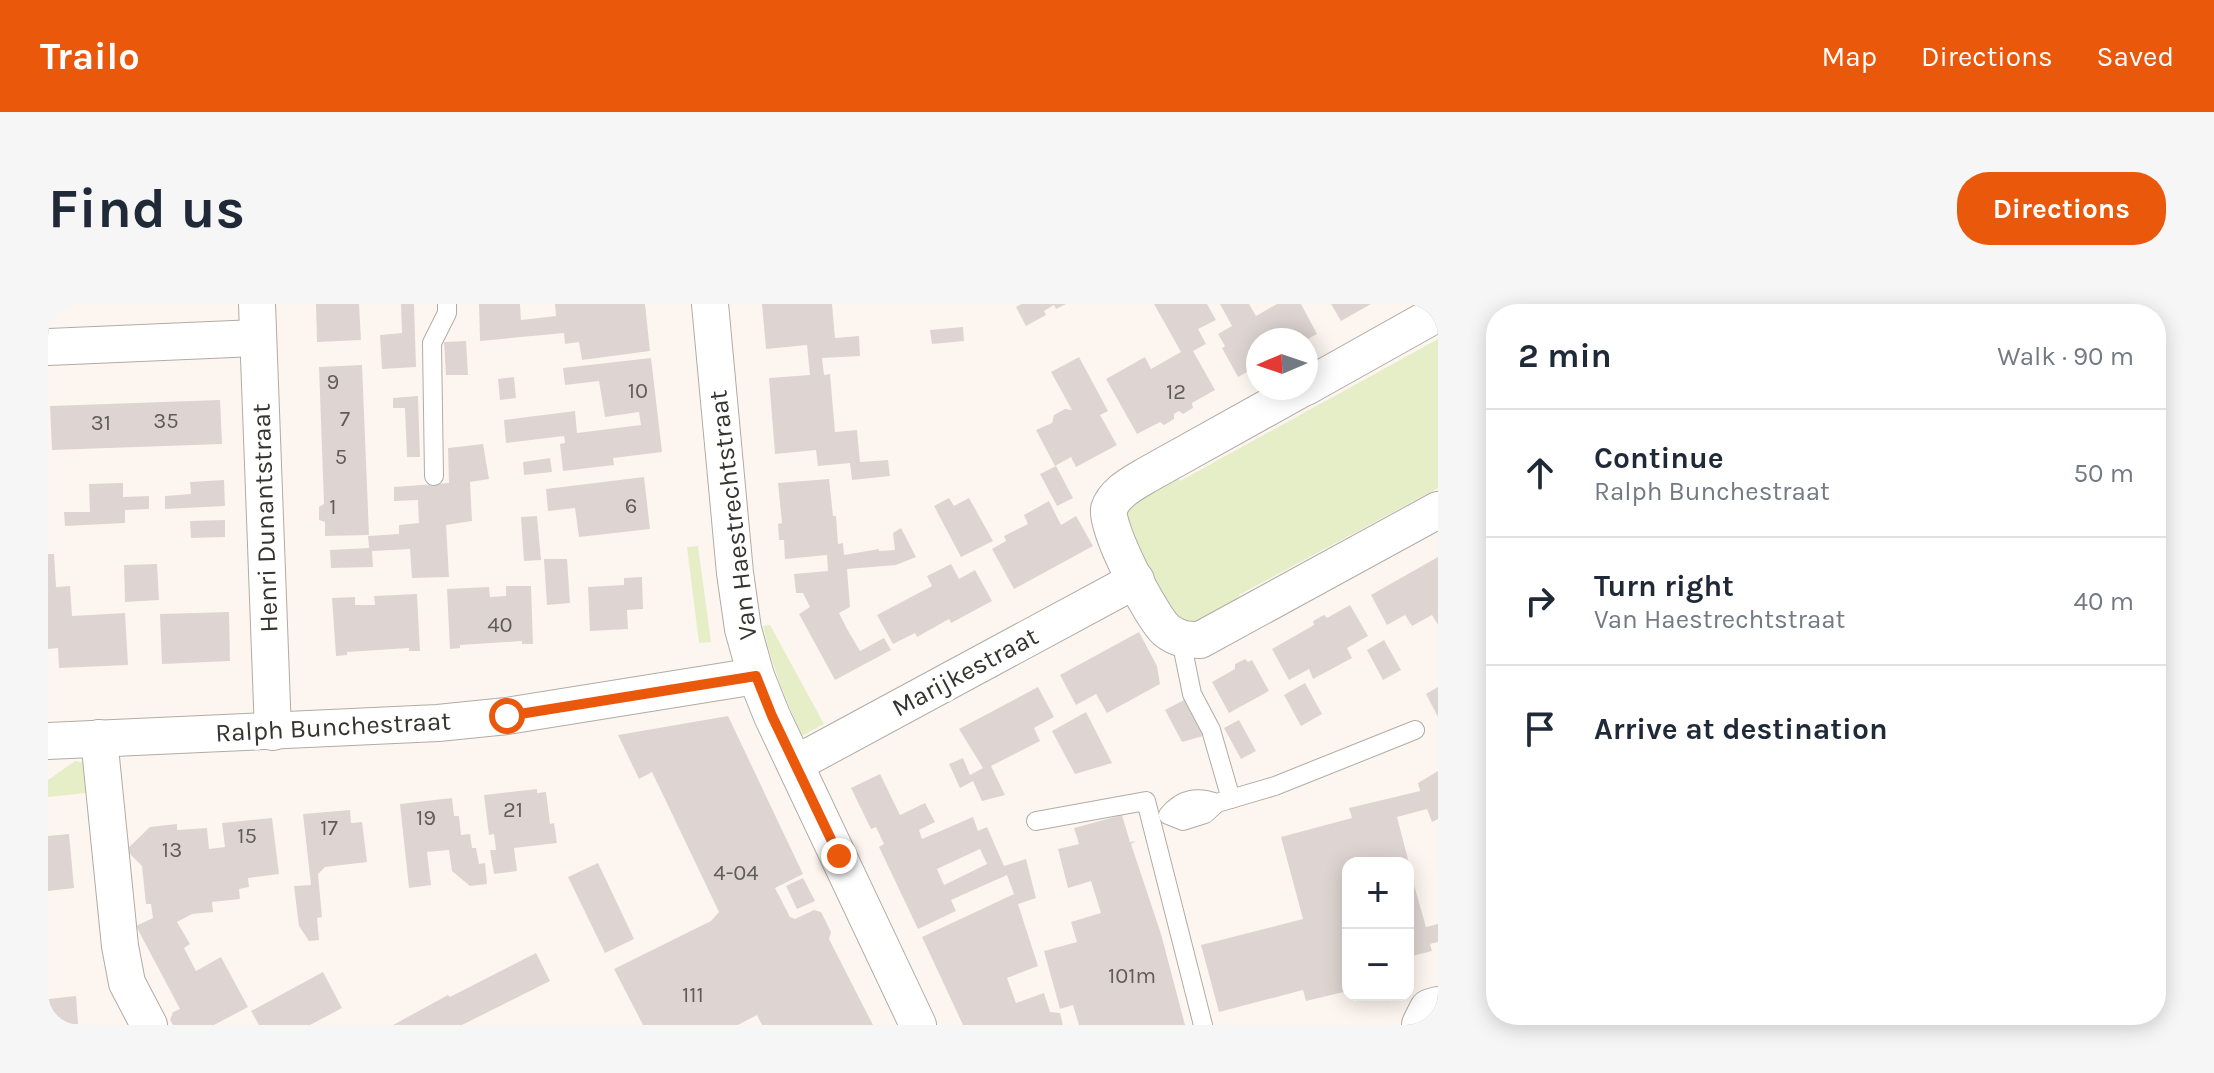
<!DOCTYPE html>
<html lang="en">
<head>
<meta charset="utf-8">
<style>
  :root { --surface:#fff; --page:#f6f6f7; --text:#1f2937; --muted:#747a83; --line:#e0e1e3; --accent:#ea580c }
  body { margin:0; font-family:Karla,sans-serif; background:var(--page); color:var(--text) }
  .controls { position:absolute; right:24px; bottom:24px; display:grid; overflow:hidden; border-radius:16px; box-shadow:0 4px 20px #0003 }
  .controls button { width:72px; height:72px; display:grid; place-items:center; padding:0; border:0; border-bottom:2px solid var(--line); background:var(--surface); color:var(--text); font:40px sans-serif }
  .compass { position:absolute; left:1198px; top:24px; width:72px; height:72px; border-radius:50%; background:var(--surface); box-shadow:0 4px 20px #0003; rotate:268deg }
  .stop { position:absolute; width:24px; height:24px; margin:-18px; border:6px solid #ea580c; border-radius:50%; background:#fff }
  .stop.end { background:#ea580c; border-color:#fff; box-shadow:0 2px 8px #0008 }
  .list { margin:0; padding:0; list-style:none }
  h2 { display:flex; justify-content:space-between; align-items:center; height:104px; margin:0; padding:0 32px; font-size:34px }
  h2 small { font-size:26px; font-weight:400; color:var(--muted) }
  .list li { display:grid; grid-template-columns:52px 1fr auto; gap:24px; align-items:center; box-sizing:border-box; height:128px; padding:0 32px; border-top:2px solid var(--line) }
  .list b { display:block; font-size:30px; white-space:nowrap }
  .list p { margin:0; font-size:26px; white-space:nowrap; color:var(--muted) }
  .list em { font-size:26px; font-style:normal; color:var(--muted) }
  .icon { flex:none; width:44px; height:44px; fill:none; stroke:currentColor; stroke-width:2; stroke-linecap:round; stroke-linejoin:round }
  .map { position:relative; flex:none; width:1390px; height:721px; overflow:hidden; border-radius:32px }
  header { display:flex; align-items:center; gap:48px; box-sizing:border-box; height:112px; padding:0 40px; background:var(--accent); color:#fff }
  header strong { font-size:38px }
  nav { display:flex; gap:44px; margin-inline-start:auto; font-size:28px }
  .intro { display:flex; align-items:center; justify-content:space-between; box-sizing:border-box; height:192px; padding:0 48px }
  h1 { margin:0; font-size:56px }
  .button { padding:20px 36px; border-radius:32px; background:var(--accent); color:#fff; font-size:28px; font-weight:700 }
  main { display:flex; gap:48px; padding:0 48px }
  aside { flex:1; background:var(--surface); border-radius:32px; box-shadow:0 4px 20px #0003 }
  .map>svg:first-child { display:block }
  .green { fill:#e6eec8 }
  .building { fill:#ded5d2; fill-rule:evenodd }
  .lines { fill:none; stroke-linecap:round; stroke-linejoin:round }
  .lane-casing { stroke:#b2aba5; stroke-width:20 }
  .street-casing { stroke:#b2aba5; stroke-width:38 }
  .secondary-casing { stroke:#b2aba5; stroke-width:46 }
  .lane { stroke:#fff; stroke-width:18 }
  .street { stroke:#fff; stroke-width:36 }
  .secondary { stroke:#fff; stroke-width:44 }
  .route { stroke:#ea580c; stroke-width:10 }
  .labels { text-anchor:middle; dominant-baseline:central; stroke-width:8; stroke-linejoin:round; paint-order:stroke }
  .number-label { font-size:22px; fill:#605c59 }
  .street-label { font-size:26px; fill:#363431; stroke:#fff }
</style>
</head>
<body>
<header>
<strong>Trailo</strong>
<nav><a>Map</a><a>Directions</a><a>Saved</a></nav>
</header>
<div class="intro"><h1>Find us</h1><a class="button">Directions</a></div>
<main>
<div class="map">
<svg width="1390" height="721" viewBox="0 0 1390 721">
  <rect width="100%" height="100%" fill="#fdf6f0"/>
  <g class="green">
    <path d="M1390 35V184L1191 291 1196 301 1151 322 1127 314C1114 291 1067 227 1082 202 1088 191 1115 176 1126 168L1132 177Z"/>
    <polygon points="650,242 663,338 651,339 639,243"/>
    <path d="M722 321 776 420 754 432C738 396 723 361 715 322Z"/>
    <polygon points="27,457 37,459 47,488 0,493 0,476"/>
  </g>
  <g class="building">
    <polygon points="268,0 311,0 313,36 269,38"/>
    <polygon points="353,0 366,0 368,63 334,65 332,31 354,29"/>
    <polygon points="431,0 472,0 473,16 508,12 507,0 597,0 602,47 534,56 531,38 517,40 516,29 432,37"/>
    <polygon points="714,0 784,0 787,34 811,32 812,52 774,54 776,71 782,70 787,128 809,126 812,158 840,156 842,172 804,176 802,159 770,162 768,146 727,150 721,74 762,71 759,41 718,45"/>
    <polygon points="973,0 1018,0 1008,5 1006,1 996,7 998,11 978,22 968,3"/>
    <polygon points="1106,0 1159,0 1168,16 1150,25 1158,40 1145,47 1167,86 1144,99 1145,104 1135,110 1131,107 1126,110 1126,115 1116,121 1112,118 1089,130 1058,75 1097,53 1103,65 1133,48"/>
    <polygon points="1172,0 1201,0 1208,12 1229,0 1253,0 1269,30 1258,36 1210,36 1210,62 1190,73 1174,44 1177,42 1170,30 1184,22"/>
    <polygon points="1283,0 1323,0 1293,17"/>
    <polygon points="915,23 916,37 884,40 882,26"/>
    <polygon points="418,37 420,71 398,71 396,38"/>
    <polygon points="1031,53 1060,107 1052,111 1069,141 1028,163 1023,153 1007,162 988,126 1004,119 1006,111 1017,105 1024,106 1003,68"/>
    <polygon points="603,54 614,148 565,154 566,161 515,167 512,140 517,139 516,132 458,139 456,116 527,107 529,129 593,121 591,108 557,113 551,77 517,81 515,64"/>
    <polygon points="314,61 321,231 277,232 277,218 271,216 271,203 276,200 271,63"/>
    <polygon points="466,73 468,94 452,96 450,75"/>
    <polygon points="370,92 372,153 359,153 357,104 345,104 345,94"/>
    <polygon points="172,96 174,140 4,146 2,102"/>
    <polygon points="435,140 441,175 422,178 424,217 398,221 401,273 364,274 362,245 324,247 325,263 283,264 282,246 321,244 320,232 351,230 351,221 371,219 370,196 346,197 346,183 401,179 400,144"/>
    <polygon points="502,154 504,168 476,171 475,158"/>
    <polygon points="1008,162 1025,194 1009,202 992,170"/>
    <polygon points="596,173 602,225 531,233 527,204 500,207 498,185"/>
    <polygon points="781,175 785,212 788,212 790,240 795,239 796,251 831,245 831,247 847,246 845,229 853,224 868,253 848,261 799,265 802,303 791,309 799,325 812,347 836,334 843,346 787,376 751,310 762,303 755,289 748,289 746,270 780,267 779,251 737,255 736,236 731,236 730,220 734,219 730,179"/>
    <polygon points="176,176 177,202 117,205 117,192 143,190 142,178"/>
    <polygon points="75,179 75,193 101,192 101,205 77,206 77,219 17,222 16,208 42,208 41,180"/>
    <polygon points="901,194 906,202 921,194 945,237 913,253 886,202"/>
    <polygon points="1001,197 1013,221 1028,212 1045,242 966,285 944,245 958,237 956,232 980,220 976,211"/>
    <polygon points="489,212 493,256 476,257 473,213"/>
    <polygon points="177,216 177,233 143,234 142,217"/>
    <polygon points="0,250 6,250 8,283 22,282 24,312 77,309 80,361 11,364 10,344 0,345"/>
    <polygon points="1390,253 1390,321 1384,311 1364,322 1357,311 1339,321 1323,291"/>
    <polygon points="496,255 519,255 522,299 499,301"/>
    <polygon points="109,260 111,296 77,298 76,261"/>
    <polygon points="903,260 911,275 927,266 944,297 903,319 901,315 869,333 867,329 845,340 829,311 884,282 879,272"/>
    <polygon points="594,273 595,305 579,306 580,325 542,327 540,283 576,281 576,274"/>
    <polygon points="458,282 483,282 485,340 474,340 474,337 412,341 412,344 402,345 399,285 441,283 442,293 458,292"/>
    <polygon points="369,290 372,347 361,347 361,344 299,348 299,351 288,352 284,294 307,293 307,301 327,301 326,292"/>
    <polygon points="1302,301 1320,332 1299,344 1304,354 1265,375 1261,365 1241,376 1224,345 1266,321 1265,317 1276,311 1279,314"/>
    <polygon points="181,308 182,357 114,360 112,310"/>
    <polygon points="1091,328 1109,362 1112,380 1059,409 1048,390 1028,401 1012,371"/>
    <polygon points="1336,336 1353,366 1335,376 1319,346"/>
    <polygon points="1197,355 1200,358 1204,356 1221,387 1181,409 1164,378 1187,365 1187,360"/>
    <polygon points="1257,379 1274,410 1253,422 1236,391"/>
    <polygon points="990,383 1006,413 986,424 992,437 943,462 957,491 934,497 925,477 912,484 901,460 915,454 922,471 935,464 911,425"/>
    <polygon points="1390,383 1390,413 1378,390"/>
    <polygon points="1136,396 1155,432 1134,438 1117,406"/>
    <polygon points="1038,408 1064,459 1027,470 1004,427"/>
    <polygon points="680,412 755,570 727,584 742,613 747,615 766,606 773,608 783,628 781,635 825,721 714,721 709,711 690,721 595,721 566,665 663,617 671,608 604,468 591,475 570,431"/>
    <polygon points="1191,416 1208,447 1193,455 1176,424"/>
    <polygon points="1390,467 1390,515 1384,518 1379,505 1349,513 1361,559 1300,559 1300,687 1258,697 1255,686 1171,708 1153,641 1255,615 1233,533 1304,514 1301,504 1372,487 1370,479"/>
    <path d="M832 470 852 511 877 499 887 518 871 526 874 535 925 513 930 527 939 523 956 562 978 555 988 594 970 600 990 662 959 674 968 699 996 689 1002 708 1012 709 1015 721H915L874 633 966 590 959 571 903 596 908 607 870 625 831 543 836 540 828 523 823 525 803 484ZM932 545 939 560 896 581 889 565Z"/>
    <polygon points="489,485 489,489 498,488 502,520 506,519 509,539 466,544 469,567 446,570 442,546 448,546 446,530 441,531 436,491"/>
    <polygon points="404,494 406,512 411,512 413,531 422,530 424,544 428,544 431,560 437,559 439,580 422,582 404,567 401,546 379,548 383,581 361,584 352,500"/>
    <polygon points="302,506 303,519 314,518 319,558 277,563 270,570 274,613 269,614 271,636 261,637 251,622 246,582 263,581 255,510"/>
    <polygon points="1074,511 1082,538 1088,537 1083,540 1113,630 1137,721 1031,721 1025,701 1012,705 996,647 1029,638 1023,618 1053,609 1043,577 1020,584 1010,545 1031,540 1026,524"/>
    <polygon points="224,514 231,570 200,574 201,583 191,585 192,595 164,598 165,608 144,610 129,618 142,640 136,644 148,667 173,653 200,703 166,721 125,721 122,716 125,708 132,705 88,622 105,614 103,600 98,600 94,562 78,546 102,523 129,520 129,526 159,524 161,545 177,543 174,519"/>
    <polygon points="21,530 26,584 0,587 0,532"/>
    <polygon points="550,559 586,635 557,649 520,573"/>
    <polygon points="1360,560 1378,623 1390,620 1390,638 1382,640 1384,647 1360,653"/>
    <polygon points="755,574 767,597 749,605 738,582"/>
    <polygon points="488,649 502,677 414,721 345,721 400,691 402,693"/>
    <polygon points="275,668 294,704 262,721 211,721 203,707"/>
    <polygon points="28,692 30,720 0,721 0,695"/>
  </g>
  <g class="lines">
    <g class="lane-casing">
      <g id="lane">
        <polyline points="386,172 384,39 399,9 399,0"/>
        <polyline points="1133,336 1144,390 1163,426 1183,495"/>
        <path d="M1169 499C1149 492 1134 494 1120 511L1135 517 1157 510 1169 499 1227 482 1367 426"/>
        <polyline points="988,517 1098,497 1155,721"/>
      </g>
    </g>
    <g class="street-casing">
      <g id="street">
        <polyline points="209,0 225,428"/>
        <polyline points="662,0 687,269 695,325 708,372 724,412 870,721"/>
        <polyline points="0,43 210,34"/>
        <polyline points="1258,83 1390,9"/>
        <path d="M1255 84 1097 172C1084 180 1066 189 1061 205 1056 222 1104 314 1118 326 1129 335 1138 336 1152 336L1390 206"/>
        <polyline points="51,434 72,642 79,679 101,721"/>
        <polyline points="0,437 390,419 459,412 708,372"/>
        <polyline points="747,460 1088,276"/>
      </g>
    </g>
    <g class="secondary-casing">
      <polyline id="secondary" points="1376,721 1383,707 1390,705"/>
    </g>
    <use href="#lane" class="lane"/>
    <use href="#street" class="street"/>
    <use href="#secondary" class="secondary"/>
  </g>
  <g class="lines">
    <polyline class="route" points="459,412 708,372 724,412 791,552"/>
  </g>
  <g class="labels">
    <g class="number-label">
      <text x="285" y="78">9</text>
      <text x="590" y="87">10</text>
      <text x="1128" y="88">12</text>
      <text x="297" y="115">7</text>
      <text x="118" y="117">35</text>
      <text x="53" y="119">31</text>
      <text x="293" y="153">5</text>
      <text x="583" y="202">6</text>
      <text x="285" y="203">1</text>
      <text x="452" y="321">40</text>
      <text x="465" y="506">21</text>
      <text x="378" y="514">19</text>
      <text x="281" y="524">17</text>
      <text x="199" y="532">15</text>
      <text x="124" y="546">13</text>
      <text x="688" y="569">4-04</text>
      <text x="1084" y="672">101m</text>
      <text x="645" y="691">111</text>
    </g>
    <g class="street-label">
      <text transform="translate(685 211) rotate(-97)">Van Haestrechtstraat</text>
      <text transform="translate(217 214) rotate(-92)">Henri Dunantstraat</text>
      <text transform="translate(917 368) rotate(-28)">Marijkestraat</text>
      <text transform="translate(285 423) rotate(-3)">Ralph Bunchestraat</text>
    </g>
  </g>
</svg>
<div class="controls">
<button>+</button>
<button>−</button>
</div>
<svg class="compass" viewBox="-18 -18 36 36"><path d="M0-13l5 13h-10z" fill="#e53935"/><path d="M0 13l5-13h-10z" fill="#747a83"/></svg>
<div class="stop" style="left:459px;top:412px"></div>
<div class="stop end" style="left:791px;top:552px"></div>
</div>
<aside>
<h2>2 min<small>Walk · 90 m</small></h2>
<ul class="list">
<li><svg class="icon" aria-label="ahead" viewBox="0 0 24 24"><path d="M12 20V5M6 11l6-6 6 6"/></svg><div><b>Continue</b><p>Ralph Bunchestraat</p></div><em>50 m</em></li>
<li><svg class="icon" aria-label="right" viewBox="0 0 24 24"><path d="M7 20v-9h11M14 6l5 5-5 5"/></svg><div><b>Turn right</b><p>Van Haestrechtstraat</p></div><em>40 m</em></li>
<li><svg class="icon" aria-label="arrive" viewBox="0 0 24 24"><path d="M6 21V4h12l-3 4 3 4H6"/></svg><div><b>Arrive at destination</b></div></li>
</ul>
</aside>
</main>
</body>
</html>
